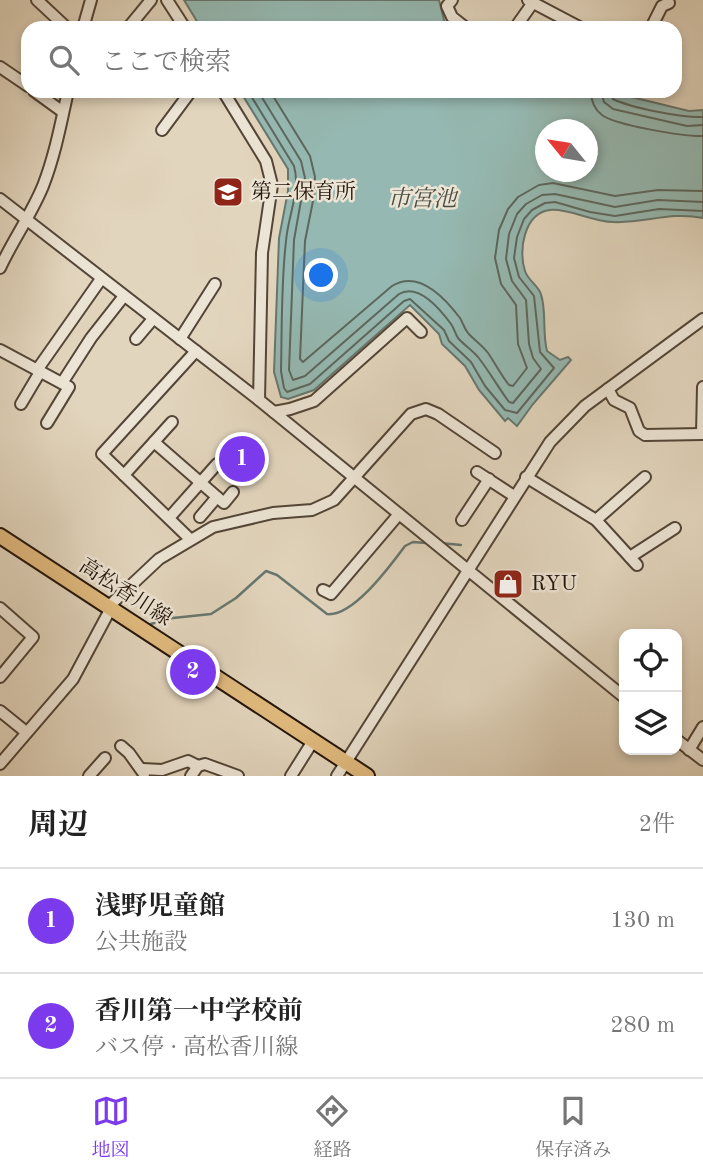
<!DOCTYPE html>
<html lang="ja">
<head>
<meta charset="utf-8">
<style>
  :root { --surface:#fff; --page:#f2f2f2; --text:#222; --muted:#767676; --line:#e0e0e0; --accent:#7c3aed }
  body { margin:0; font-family:"Old Standard TT","Noto Serif JP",serif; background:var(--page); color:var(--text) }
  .controls { position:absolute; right:21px; bottom:21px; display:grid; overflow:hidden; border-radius:14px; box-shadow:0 4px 10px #0003 }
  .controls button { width:63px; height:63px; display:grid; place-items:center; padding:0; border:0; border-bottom:2px solid var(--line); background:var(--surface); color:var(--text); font:35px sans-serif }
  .compass { position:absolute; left:535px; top:119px; width:63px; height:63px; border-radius:50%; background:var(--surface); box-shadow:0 4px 10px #0003; rotate:300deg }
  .you { position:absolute; left:322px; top:276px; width:24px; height:24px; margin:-18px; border:5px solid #fff; border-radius:50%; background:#1a73e8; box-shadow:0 0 0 10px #1a73e833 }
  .badge { display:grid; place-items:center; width:46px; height:46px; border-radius:50%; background:var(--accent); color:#fff; font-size:23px; font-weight:700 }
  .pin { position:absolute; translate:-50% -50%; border:4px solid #fff; box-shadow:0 2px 7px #0006 }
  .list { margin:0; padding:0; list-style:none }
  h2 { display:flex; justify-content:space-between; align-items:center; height:91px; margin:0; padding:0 28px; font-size:30px }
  h2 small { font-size:23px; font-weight:400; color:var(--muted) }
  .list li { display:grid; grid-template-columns:46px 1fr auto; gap:21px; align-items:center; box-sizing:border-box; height:105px; padding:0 28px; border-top:2px solid var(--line) }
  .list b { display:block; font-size:26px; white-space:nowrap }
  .list p { margin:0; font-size:23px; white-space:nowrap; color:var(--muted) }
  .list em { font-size:23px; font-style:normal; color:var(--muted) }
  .icon { flex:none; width:38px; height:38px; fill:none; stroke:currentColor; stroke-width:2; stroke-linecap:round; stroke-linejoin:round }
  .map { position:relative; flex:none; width:703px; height:776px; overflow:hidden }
  .search { position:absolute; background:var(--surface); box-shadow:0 4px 10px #0003; left:21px; right:21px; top:21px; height:77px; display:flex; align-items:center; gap:18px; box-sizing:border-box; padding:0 24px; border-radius:21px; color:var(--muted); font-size:26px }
  .sheet { height:301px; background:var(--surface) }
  nav { display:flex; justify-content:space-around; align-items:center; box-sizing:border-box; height:98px; border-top:2px solid var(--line); background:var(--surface); font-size:19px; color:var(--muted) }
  nav a { display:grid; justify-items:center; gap:4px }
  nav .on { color:var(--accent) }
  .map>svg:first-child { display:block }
  .water { fill:#95b9b2; stroke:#67776f; stroke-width:2; fill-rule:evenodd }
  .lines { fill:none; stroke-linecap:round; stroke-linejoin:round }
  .shore { stroke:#5c675e; stroke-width:2 }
  .stream { stroke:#67776f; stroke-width:2.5 }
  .minor-casing { stroke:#534537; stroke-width:14 }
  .major-casing { stroke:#23150a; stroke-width:18 }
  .minor { stroke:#ece4d4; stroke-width:10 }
  .major { stroke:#e1ba7e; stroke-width:14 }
  .labels { text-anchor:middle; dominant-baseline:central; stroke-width:5; stroke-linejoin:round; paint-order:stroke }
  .poi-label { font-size:21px; fill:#23150a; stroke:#ece4d4; text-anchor:start }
  .street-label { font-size:21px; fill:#23150a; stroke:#ece4d4 }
  .water-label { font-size:23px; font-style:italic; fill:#4b4e45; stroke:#ece4d4 }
</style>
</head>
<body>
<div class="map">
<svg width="703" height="776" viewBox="0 0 703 776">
  <rect width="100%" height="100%" fill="#e2d5bd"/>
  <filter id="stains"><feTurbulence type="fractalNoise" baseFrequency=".00286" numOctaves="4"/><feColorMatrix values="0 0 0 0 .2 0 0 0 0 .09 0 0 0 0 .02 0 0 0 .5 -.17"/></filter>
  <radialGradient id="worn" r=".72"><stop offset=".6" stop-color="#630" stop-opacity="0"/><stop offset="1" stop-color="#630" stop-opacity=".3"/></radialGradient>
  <g class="water">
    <polygon points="184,0 439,0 446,28 201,28"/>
    <path d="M240 91H607L689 111 703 110V218C670 211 643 224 613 222 593 222 568 208 550 210 524 213 518 251 525 271 528 280 536 284 540 292 547 307 542 333 547 351L560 360 568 357 571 360 533 404 517 426 508 418 505 421 479 390 465 366 442 344 439 334 410 305 314 390 288 399 281 397 274 372 279 238 288 191V169ZM546 130H588V172H546Z"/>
  </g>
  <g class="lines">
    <g class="shore">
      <path d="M248 91 294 166C301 191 288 215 286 241 281 284 282 328 281 371L284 388 287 392 310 384 404 301 410 299 444 330 449 341 471 362 485 386 505 410 517 413 554 368 540 352 534 296 519 277 514 258 517 237 524 219 532 210 545 203 555 202 590 212 615 216 659 209 703 211"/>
      <path d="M258 91 301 161 305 178 294 240 289 370 293 380 305 376 399 294C418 283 440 309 451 324 454 328 455 333 458 338 464 345 472 350 478 357 489 371 498 387 509 402L513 403 541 369 533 358 529 344 526 300 512 281 506 259 509 234 517 214 526 204 542 195 555 194 615 207 658 200 703 202"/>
      <path d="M270 91 310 156 315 177 314 196 305 241 300 359 303 362 392 286C419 269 445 298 460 318 463 323 464 328 468 333 474 340 482 345 488 353 495 363 501 375 509 385L513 386 527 368 518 344 516 305 501 284 495 258 499 230 508 209 518 197 539 185 553 183 615 196 658 190 703 191"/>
      <path d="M591 91C591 101 594 109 602 115 615 125 685 137 703 136"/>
      <polyline points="601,91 604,102 613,109 687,126 703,125"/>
      <path d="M610 91 613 99C631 108 683 118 703 117"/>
    </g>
    <g class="stream">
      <polyline points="440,543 461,545"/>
      <path d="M147 625 173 618 211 614 236 598 266 571 277 575 327 614C353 617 390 566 405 546L413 542 426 543"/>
    </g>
    <g class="minor-casing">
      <g id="minor">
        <polyline points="37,0 67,28"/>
        <polyline points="167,0 185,28"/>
        <polyline points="452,0 447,6 452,17 466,28"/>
        <polyline points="528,0 581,28"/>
        <polyline points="83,28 91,0"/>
        <polyline points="128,28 151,0"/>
        <polyline points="515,28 532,4"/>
        <polyline points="651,28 662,6 669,3"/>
        <polyline points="0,67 28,86"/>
        <polyline points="34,91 63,112"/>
        <polyline points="223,91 266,161 272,185 262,253 259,400"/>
        <polyline points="162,130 191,91"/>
        <polyline points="0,199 259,400 624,697"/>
        <path d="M0 268C13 240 31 215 43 186 55 155 61 123 68 91"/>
        <polyline points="136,339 153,319"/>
        <polyline points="180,339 215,284"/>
        <polyline points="0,350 69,387 47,423"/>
        <polyline points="37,370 101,279"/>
        <polyline points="62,383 91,338 124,296"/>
        <polyline points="608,389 614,400 630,408 639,431 645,435 703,434"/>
        <polyline points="21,404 40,372"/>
        <polyline points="274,412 290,409 314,401 407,318 421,332"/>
        <polyline points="702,434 703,387"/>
        <polyline points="154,442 224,503 233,492"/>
        <polyline points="477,472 514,496"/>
        <polyline points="124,475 172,422"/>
        <polyline points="526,477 596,520 637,565"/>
        <polyline points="200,517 217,497"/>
        <polyline points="169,518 217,464"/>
        <polyline points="462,520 489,479"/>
        <polyline points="596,520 645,477"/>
        <polyline points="190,539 102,454 196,351"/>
        <polyline points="630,557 675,528"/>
        <polyline points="323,590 331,594 399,514"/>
        <polyline points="108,607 159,559 213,527 273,513 312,510 334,500 411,414 426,409 438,414 495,453"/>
        <polyline points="0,608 33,637 0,677"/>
        <polyline points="0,711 26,732"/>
        <polyline points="677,740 703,760"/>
        <polyline points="121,746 129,753 144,774"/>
        <polyline points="689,750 703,727"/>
        <polyline points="0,764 73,679 111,608"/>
        <polyline points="142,769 162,770 188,761 198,766"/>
        <polyline points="89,776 105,758"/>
        <polyline points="191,776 198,766 205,764 238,776"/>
        <polyline points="291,776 313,741"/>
        <polyline points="337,776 550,442 585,406 703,319"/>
      </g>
    </g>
    <g class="major-casing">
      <polyline id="major" points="0,536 367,776"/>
    </g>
    <use href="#minor" class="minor"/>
    <use href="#major" class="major"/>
  </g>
  <defs>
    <g id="school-square" transform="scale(1.575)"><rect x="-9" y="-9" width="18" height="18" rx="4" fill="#8f2418" stroke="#ece4d4"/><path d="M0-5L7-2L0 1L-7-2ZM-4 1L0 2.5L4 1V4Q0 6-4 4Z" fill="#fff"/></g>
    <g id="shop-square" transform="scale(1.575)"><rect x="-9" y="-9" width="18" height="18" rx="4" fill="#8f2418" stroke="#ece4d4"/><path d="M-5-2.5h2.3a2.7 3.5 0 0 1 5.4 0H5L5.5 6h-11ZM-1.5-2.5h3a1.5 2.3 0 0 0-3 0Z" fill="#fff"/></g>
  </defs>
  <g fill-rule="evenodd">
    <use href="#school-square" x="228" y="192"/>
    <use href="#shop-square" x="508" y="584"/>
  </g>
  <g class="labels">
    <g class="poi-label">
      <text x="251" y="192">第二保育所</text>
      <text x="531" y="584">RYU</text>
    </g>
    <g class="street-label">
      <text transform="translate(125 593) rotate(33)">高松香川線</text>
    </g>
    <g class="water-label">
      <text x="422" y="199">市宮池</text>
    </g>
  </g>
  <rect width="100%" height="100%" filter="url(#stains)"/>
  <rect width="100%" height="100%" fill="url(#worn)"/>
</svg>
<div class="controls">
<button><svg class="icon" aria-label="locate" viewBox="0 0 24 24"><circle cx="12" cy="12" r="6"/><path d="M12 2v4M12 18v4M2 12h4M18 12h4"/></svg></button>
<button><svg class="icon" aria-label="layers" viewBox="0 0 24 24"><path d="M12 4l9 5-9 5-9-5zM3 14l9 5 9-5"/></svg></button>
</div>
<svg class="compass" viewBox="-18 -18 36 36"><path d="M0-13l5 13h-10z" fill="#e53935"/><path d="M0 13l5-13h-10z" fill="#767676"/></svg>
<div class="you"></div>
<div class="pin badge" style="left:242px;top:459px">1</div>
<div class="pin badge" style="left:193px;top:672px">2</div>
<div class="search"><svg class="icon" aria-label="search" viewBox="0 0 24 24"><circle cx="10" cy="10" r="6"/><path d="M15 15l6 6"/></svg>ここで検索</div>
</div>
<section class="sheet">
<h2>周辺<small>2件</small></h2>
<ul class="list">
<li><span class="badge">1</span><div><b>浅野児童館</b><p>公共施設</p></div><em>130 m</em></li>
<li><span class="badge">2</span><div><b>香川第一中学校前</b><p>バス停 · 高松香川線</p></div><em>280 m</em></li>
</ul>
</section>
<nav>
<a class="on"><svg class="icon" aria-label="map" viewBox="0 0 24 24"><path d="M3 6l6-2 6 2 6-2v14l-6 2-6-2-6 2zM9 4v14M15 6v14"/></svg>地図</a>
<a><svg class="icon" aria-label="directions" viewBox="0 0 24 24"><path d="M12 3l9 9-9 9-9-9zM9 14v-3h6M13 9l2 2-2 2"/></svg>経路</a>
<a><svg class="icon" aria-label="saved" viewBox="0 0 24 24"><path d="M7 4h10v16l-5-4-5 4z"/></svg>保存済み</a>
</nav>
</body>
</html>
